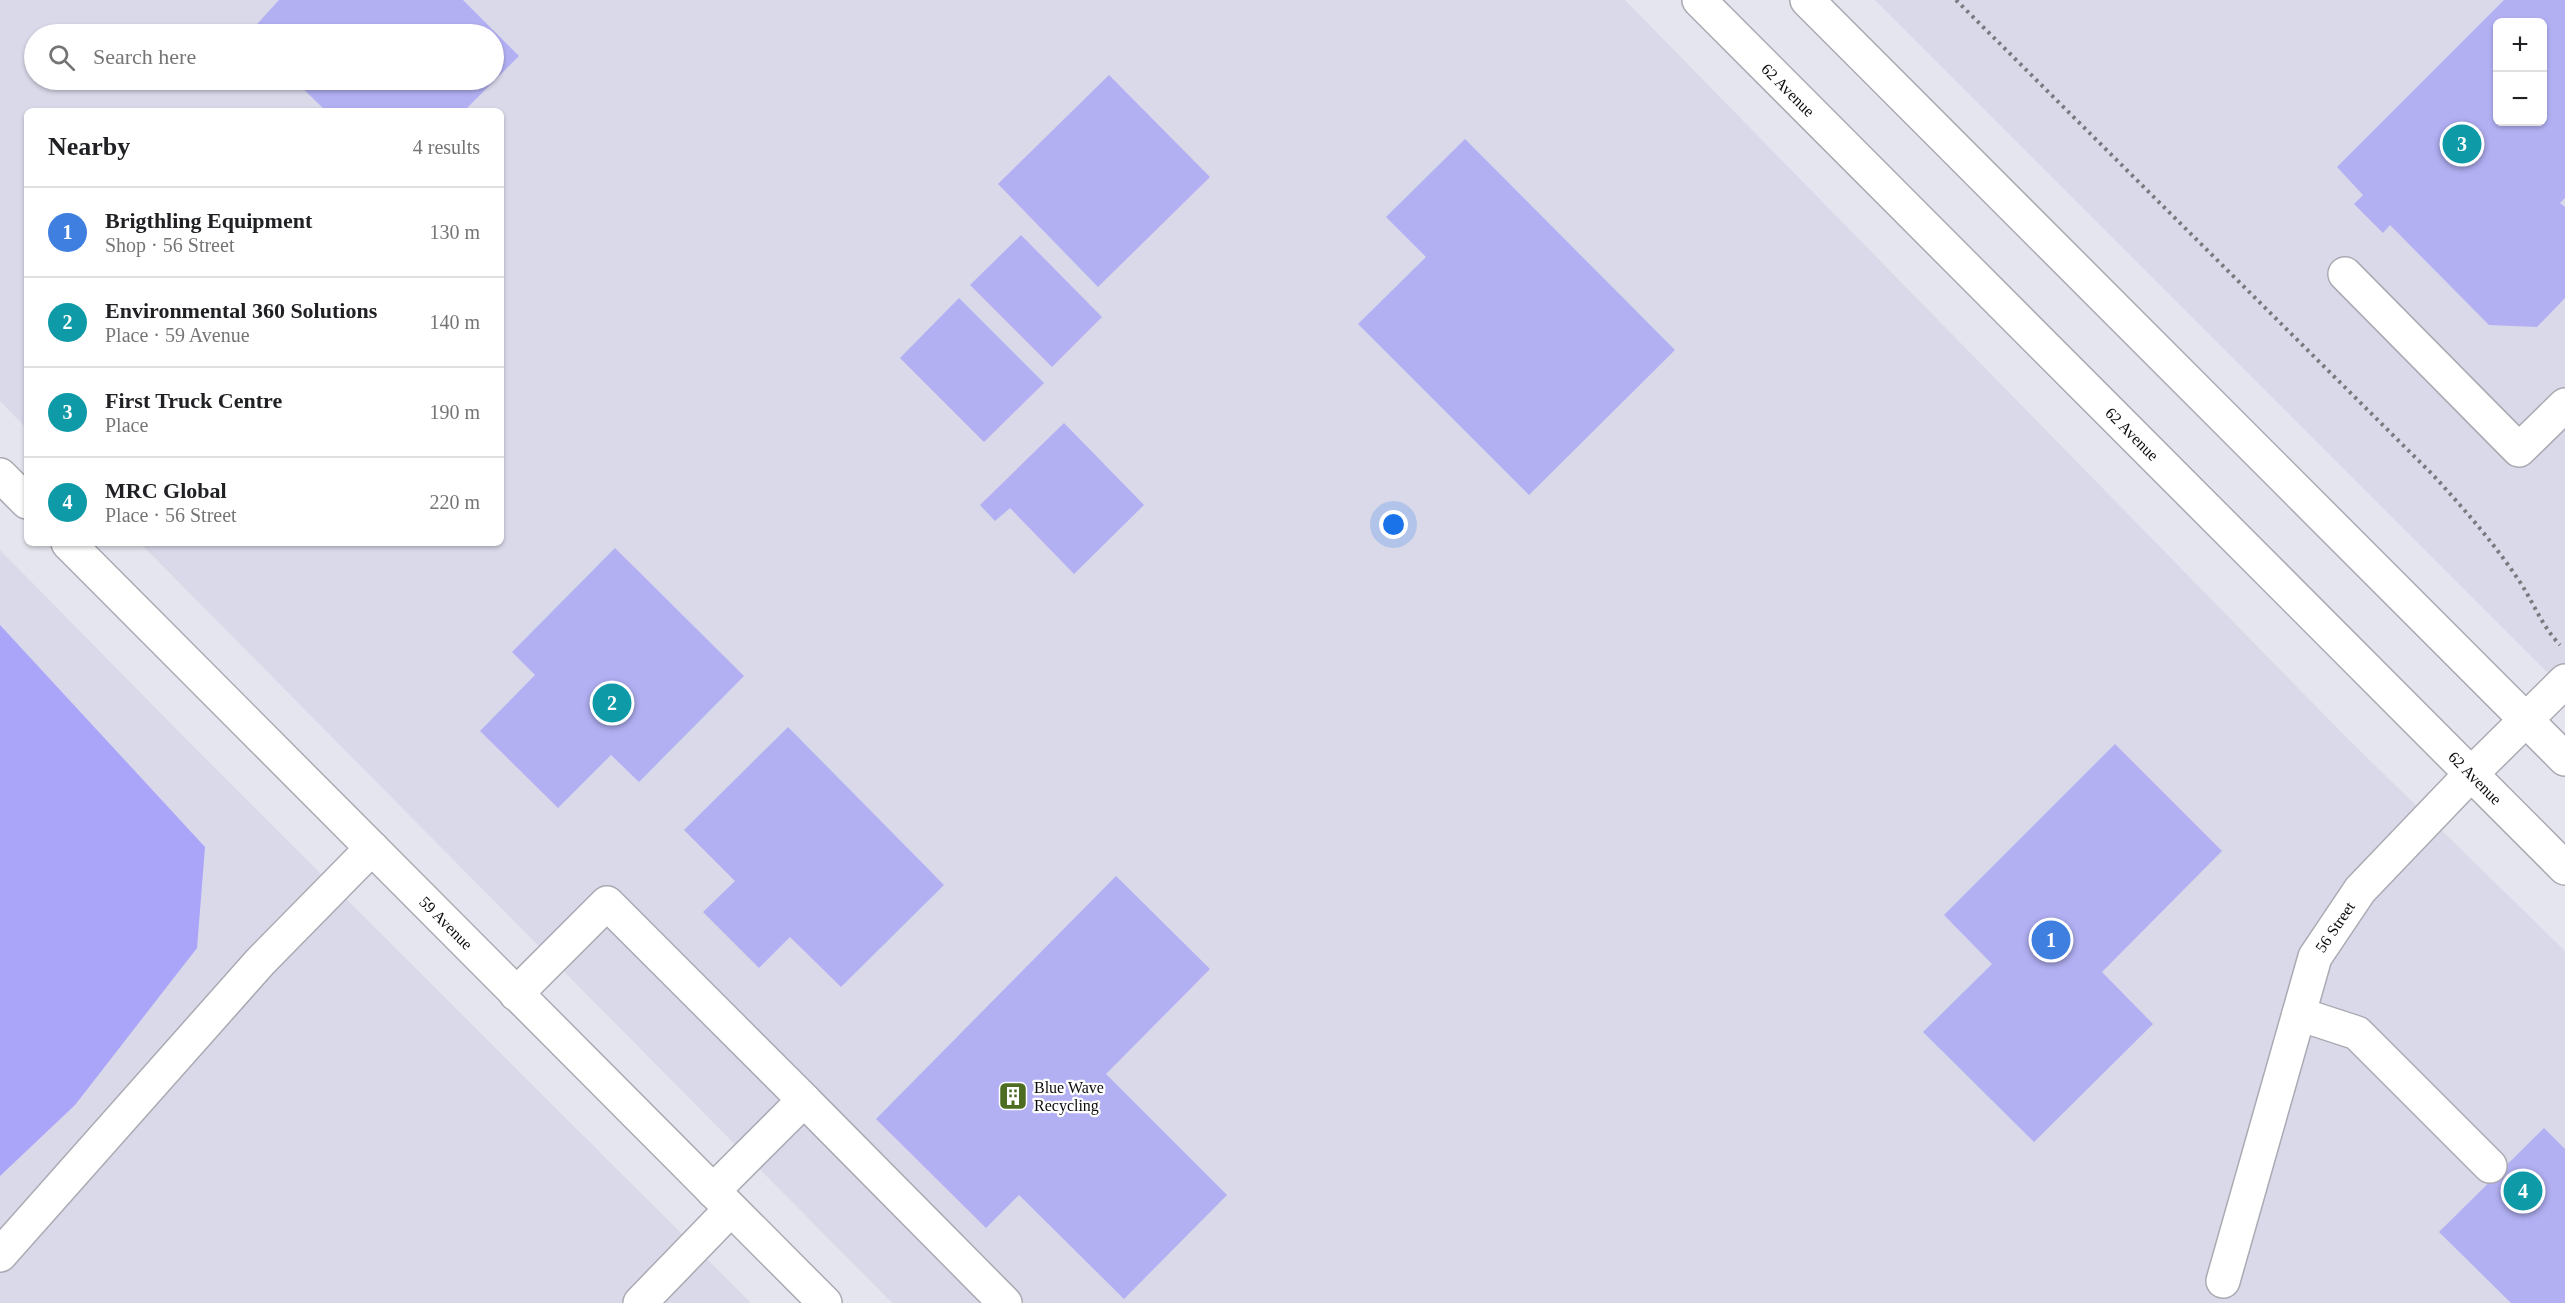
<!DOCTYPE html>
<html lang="en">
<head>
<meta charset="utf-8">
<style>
  :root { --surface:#fff; --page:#f6f6f6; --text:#202124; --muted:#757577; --line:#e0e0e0; --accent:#4d6d23 }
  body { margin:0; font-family:Georgia,serif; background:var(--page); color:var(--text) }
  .controls { position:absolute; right:18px; top:18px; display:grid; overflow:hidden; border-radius:9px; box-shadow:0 2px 4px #0004 }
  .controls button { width:54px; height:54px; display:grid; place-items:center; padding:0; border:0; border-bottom:2px solid var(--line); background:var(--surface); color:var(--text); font:30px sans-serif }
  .you { position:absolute; left:1394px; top:525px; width:21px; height:21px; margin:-15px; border:4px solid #fff; border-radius:50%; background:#1a73e8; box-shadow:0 0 0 9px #1a73e833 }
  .badge { display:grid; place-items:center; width:39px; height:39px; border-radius:50%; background:var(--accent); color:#fff; font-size:20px; font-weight:700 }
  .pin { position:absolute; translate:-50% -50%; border:3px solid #fff; box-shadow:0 2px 6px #0006 }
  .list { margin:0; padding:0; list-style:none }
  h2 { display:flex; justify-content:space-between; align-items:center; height:78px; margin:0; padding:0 24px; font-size:26px }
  h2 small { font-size:20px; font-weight:400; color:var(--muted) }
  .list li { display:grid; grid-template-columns:39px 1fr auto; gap:18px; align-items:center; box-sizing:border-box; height:90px; padding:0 24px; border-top:2px solid var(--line) }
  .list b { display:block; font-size:22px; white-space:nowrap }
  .list p { margin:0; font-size:20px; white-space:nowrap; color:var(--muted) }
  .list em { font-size:20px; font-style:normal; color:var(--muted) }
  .icon { flex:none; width:33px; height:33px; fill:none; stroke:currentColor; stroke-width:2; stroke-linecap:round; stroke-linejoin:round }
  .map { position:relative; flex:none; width:2565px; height:1303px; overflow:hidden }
  .search { position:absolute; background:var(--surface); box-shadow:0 2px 4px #0004; left:24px; top:24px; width:480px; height:66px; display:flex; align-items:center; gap:15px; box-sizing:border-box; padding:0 21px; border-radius:33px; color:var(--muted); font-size:22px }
  .panel { position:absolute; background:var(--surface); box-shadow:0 2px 4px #0004; left:24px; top:108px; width:480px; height:438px; border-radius:9px }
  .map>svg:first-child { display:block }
  .built { fill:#d9d9ea; fill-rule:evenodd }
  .forest { fill:#aaa5f9 }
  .building { fill:#b2b0f3; fill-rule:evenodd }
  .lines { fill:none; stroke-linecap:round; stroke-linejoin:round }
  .minor-casing { stroke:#aaaab3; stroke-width:36 }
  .major-casing { stroke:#aaaab3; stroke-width:36 }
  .path { stroke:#79797f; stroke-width:4; stroke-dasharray:3 4.5; stroke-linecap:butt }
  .minor { stroke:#fff; stroke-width:33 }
  .major { stroke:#fff; stroke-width:33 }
  .labels { text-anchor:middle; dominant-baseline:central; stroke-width:4.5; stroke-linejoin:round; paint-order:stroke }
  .street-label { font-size:16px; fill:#0b0b0e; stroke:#fff }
  .poi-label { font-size:16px; fill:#0b0b0e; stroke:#fff; text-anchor:start }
</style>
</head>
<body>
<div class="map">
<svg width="2565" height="1303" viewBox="0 0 2565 1303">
  <rect width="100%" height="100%" fill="#e5e5ef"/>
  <g class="built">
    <path d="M0 0H1625L2345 736 2565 951V1303H892L140 543H501V111H27V429L0 401ZM34 34H494V80H34Z"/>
    <path d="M1875 0H2565V690ZM2498 22H2542V122H2498Z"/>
    <polygon points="0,550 186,739 751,1303 0,1303"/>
  </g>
  <polygon class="forest" points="0,625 205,847 197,948 75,1105 0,1176"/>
  <g class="building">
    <polygon points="279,0 463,0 519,56 464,111 326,111 294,80 494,80 494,34 248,34"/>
    <path d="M2504 0H2565V198L2560 203 2565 207V298L2537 327 2489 325 2390 225 2383 233 2354 204 2363 195 2337 167ZM2498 22H2542V122H2498Z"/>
    <polygon points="1109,75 1210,177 1098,287 998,184"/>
    <polygon points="1465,139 1675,350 1529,495 1358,324 1426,257 1386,217"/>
    <polygon points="1021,235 1102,317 1052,367 970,285"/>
    <polygon points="959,298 1044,383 984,442 900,358"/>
    <polygon points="1064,423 1144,505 1074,574 1010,508 995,521 980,505"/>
    <polygon points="615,548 744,676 639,782 611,755 558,808 480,731 535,675 512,652"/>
    <polygon points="788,727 944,885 841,987 790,937 759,968 703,912 735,881 684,830"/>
    <polygon points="2115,744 2222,851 2102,972 2153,1024 2034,1142 1923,1032 1992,964 1944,915"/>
    <polygon points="1116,876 1210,969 1106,1074 1227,1195 1124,1299 1019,1195 986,1228 876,1119"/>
    <polygon points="2544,1128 2565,1149 2565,1303 2511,1303 2439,1232"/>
  </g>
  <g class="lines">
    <g class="minor-casing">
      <g id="minor">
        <polyline points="2345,274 2519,450 2565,405"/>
        <polyline points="0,475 27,502"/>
        <polyline points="68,543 825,1303"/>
        <polyline points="516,994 607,903 804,1100 713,1191"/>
        <polyline points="2299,1014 2357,1033 2490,1166"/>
        <polyline points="804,1100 1005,1303"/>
        <polyline points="0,1255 260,962 372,848"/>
        <polyline points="2223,1281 2315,957 2360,890 2471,774 2565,681"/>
        <polyline points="640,1303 731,1209"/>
      </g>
    </g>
    <g class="major-casing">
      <g id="major">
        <polyline points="1699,0 2565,868"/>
        <polyline points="1807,0 2565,759"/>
      </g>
    </g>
    <path class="path" d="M1956 0 2434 476C2464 509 2493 542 2518 579 2533 601 2541 625 2560 645"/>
    <use href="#minor" class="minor"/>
    <use href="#major" class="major"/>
  </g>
  <defs>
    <g id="building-square" transform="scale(1.5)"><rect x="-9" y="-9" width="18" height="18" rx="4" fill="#4d6d23" stroke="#fff"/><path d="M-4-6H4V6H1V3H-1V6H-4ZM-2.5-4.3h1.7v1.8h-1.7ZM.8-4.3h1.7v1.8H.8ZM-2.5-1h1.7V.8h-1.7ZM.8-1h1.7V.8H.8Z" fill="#fff"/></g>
  </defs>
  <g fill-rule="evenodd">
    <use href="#building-square" x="1013" y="1096"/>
  </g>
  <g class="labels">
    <g class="street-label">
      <text transform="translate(1788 90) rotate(45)">62 Avenue</text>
      <text transform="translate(2132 434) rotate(45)">62 Avenue</text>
      <text transform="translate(2475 778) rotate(45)">62 Avenue</text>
      <text transform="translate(446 923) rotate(45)">59 Avenue</text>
      <text transform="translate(2335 927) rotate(-56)">56 Street</text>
    </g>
    <g class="poi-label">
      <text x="1034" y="1087">Blue Wave<tspan x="1034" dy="18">Recycling</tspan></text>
    </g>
  </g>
</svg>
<div class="controls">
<button>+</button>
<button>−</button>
</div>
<div class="you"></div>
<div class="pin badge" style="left:2051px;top:940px;background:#3f7fe0">1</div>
<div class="pin badge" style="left:612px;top:703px;background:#0f9aa8">2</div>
<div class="pin badge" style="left:2462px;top:144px;background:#0f9aa8">3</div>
<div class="pin badge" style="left:2523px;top:1191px;background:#0f9aa8">4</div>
<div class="search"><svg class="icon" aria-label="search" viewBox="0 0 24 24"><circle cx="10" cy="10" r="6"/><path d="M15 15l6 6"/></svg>Search here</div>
<section class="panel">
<h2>Nearby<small>4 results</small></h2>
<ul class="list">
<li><span class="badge" style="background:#3f7fe0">1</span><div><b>Brigthling Equipment</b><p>Shop · 56 Street</p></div><em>130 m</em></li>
<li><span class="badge" style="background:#0f9aa8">2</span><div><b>Environmental 360 Solutions</b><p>Place · 59 Avenue</p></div><em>140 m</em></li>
<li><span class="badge" style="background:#0f9aa8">3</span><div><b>First Truck Centre</b><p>Place</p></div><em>190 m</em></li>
<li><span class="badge" style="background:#0f9aa8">4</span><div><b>MRC Global</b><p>Place · 56 Street</p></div><em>220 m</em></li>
</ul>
</section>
</div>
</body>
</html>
